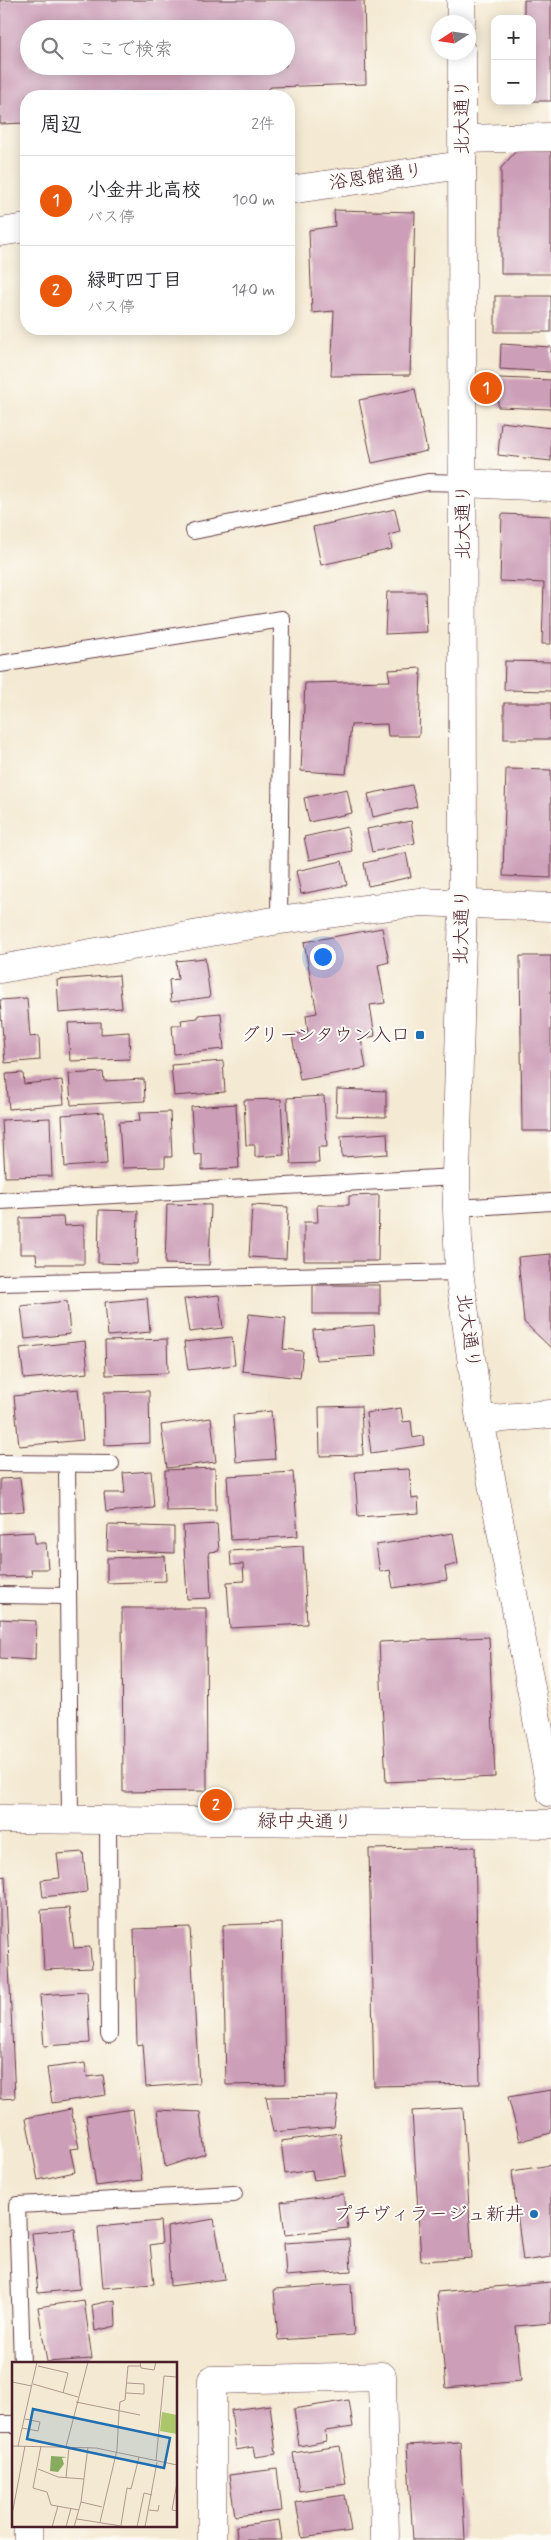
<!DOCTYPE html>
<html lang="ja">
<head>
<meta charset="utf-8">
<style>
  :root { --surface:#fff; --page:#f7f7f7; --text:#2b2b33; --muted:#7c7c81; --line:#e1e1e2; --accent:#ea580c }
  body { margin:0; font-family:Mynerve,"Klee One",sans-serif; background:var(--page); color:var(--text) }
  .controls { position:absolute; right:15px; top:15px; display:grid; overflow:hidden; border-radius:10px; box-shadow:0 2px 12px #0003 }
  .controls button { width:45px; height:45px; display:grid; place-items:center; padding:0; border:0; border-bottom:1px solid var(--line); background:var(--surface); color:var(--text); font:25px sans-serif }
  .compass { position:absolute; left:431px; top:15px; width:45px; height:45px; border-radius:50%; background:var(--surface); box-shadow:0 2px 12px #0003; rotate:258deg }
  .you { position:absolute; left:322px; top:956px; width:18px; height:18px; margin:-12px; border:4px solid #fff; border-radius:50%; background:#1a73e8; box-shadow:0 0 0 8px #1a73e833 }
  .badge { display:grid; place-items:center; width:32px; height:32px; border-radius:50%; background:var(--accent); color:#fff; font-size:16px; font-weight:700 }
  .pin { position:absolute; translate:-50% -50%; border:2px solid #fff; box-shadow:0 1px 5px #0006 }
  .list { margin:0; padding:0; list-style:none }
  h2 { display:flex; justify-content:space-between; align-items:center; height:65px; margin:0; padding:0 20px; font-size:21px }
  h2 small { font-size:16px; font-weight:400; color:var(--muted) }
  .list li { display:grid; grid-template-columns:32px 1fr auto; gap:15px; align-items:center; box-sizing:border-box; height:90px; padding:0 20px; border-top:1px solid var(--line) }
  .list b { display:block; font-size:19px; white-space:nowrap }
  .list p { margin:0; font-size:16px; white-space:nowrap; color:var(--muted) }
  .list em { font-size:16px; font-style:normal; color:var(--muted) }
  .icon { flex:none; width:28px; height:28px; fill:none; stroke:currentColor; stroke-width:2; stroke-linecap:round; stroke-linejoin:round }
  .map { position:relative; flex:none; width:551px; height:2540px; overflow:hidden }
  .search { position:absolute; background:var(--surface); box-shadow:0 2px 12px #0003; left:20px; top:20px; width:275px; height:55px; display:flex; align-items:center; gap:12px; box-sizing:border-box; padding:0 18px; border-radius:28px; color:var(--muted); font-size:19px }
  .panel { position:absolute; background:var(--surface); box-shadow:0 2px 12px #0003; left:20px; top:90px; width:275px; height:245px; border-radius:20px }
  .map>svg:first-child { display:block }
  .building { fill:#cc9eb7; fill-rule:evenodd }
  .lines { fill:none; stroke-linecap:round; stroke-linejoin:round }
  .service-casing { stroke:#643d44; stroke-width:18 }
  .minor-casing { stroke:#643d44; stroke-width:29 }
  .tertiary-casing { stroke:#643d44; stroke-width:29 }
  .service { stroke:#fff; stroke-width:16 }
  .minor { stroke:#fff; stroke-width:28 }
  .tertiary { stroke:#fff; stroke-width:28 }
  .poi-dot { fill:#1f6fb2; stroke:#fdfcf7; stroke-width:2 }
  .labels { text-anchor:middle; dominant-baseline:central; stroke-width:4; stroke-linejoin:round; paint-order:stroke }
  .street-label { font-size:19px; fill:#4a1f2b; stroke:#fdfcf7 }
  .poi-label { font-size:19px; fill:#4a1f2b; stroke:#fdfcf7; text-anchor:end }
  .inset-road { fill:none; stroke:#b0988f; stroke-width:1 }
  .view { fill:#1f6fb2; fill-opacity:0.15; stroke:#1f6fb2; stroke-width:2.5 }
  .inset-edge { fill:none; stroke:#4a1f2b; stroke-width:2.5 }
</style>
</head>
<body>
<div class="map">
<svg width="551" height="2540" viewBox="0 0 551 2540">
  <rect width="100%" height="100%" fill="#fdfcf7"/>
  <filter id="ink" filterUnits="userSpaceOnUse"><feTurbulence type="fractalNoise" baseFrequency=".02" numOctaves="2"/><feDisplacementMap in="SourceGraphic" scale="10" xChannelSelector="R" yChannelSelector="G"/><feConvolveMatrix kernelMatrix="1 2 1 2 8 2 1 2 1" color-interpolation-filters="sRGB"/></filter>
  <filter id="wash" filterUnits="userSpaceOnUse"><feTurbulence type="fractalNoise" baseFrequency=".0096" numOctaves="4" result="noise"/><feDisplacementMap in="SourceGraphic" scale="20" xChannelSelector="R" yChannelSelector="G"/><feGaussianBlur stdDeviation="1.12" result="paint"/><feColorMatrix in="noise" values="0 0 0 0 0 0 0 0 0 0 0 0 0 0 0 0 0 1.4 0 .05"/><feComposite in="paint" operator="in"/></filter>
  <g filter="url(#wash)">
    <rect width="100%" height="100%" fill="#f4e9d2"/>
    <g id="blocks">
      <g class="building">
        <path d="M0 0H364L366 84 271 87 261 96H26V123L0 124ZM29 29H286V66H29Z"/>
        <polygon points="524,0 551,0 551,101 532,101 532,19 524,19"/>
        <polygon points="517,150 551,150 551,274 501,274 501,168"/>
        <polygon points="334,210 415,212 410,375 331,376 334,311 312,313 309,230 335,226"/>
        <rect x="495" y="296" width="56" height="36"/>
        <polygon points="501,344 551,347 551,372 500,369"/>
        <polygon points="499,378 551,380 551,409 498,407"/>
        <polygon points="415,389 427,451 372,463 359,400"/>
        <polygon points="501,422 551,428 551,461 498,455"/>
        <polygon points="395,509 400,532 389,535 392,549 321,565 313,527"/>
        <polygon points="502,514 551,516 551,644 542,644 544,583 500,581"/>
        <polygon points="387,592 425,592 427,632 385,634"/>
        <polygon points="505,661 551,662 551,691 504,690"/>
        <polygon points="421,668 419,736 388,736 387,724 351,725 346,774 301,771 305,683 390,681 388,670"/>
        <rect x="504" y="703" width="47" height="36"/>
        <polygon points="506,769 551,770 551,878 503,876"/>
        <polygon points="412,785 417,807 373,817 368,794"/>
        <polygon points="347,789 352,813 309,822 304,798"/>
        <polygon points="411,821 415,843 372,852 367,829"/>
        <polygon points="347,827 352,851 309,860 304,837"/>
        <polygon points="406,853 411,877 368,886 364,863"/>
        <polygon points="342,861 347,885 301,894 296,871"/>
        <polygon points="382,928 389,962 378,965 385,1003 370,1005 375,1036 361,1039 366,1068 300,1080 292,1035 308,1032 306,1015 317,1013 304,942"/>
        <polygon points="520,956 551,956 551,1131 522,1131"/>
        <polygon points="205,958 210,997 171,1002 169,980 178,979 176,961"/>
        <polygon points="119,975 122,1008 59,1013 57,980"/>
        <polygon points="27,998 30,1037 39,1036 40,1060 5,1063 0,1000"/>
        <polygon points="221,1013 224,1049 174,1054 172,1025 182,1025 181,1020 198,1018 198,1015"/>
        <polygon points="101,1022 101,1034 129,1032 130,1059 70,1061 68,1023"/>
        <polygon points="223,1061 225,1092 174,1096 171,1065"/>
        <polygon points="103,1072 104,1081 144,1079 145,1101 71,1105 69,1074"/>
        <polygon points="23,1073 24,1084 62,1080 64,1104 9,1109 6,1074"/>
        <polygon points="337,1089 386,1091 386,1117 336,1116"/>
        <polygon points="324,1096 327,1147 318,1147 319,1163 291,1164 287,1098"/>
        <polygon points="281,1099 284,1155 255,1157 255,1145 246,1145 244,1100"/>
        <polygon points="236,1104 239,1168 202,1170 202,1154 194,1155 191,1107"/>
        <polygon points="104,1112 107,1164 65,1167 62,1115"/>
        <polygon points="170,1112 172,1157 165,1157 165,1167 122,1168 119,1122 140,1121 139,1113"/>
        <polygon points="50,1118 52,1176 5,1177 2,1120"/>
        <polygon points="387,1133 388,1154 342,1157 341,1136"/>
        <polygon points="379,1195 378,1261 304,1261 304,1222 318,1222 317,1205 349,1205 349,1196"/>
        <polygon points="167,1204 211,1205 209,1265 165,1264"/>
        <polygon points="252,1205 288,1207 286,1259 249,1257"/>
        <polygon points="99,1210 138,1211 137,1264 98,1263"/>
        <polygon points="63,1217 64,1226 84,1225 84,1264 37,1264 36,1254 20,1254 20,1218"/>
        <polygon points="551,1254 551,1347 550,1347 524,1322 518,1257"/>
        <rect x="313" y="1285" width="67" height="29"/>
        <polygon points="219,1295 223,1328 189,1332 184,1299"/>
        <polygon points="147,1298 150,1332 108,1336 105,1302"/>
        <polygon points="67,1301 70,1334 25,1339 21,1306"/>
        <polygon points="249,1314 286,1318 283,1349 303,1351 300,1378 242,1371"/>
        <polygon points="374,1325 376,1356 316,1360 313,1330"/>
        <polygon points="232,1337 235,1365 188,1370 184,1342"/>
        <polygon points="167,1339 168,1373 106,1375 105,1341"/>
        <polygon points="85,1341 88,1373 24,1379 20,1348"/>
        <polygon points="78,1389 83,1440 19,1446 14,1396"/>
        <polygon points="149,1391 150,1443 105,1445 104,1392"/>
        <polygon points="361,1406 363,1455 320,1456 319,1407"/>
        <polygon points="401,1408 403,1422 411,1421 413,1438 423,1436 424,1445 371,1453 366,1413"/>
        <polygon points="271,1411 275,1459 236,1462 233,1415"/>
        <polygon points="211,1418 216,1462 167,1468 161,1425"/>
        <polygon points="215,1468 216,1510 166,1511 165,1470"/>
        <polygon points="409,1469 412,1499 418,1498 419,1513 358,1517 355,1472"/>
        <polygon points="151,1471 154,1508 106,1512 104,1493 125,1493 123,1473"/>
        <polygon points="293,1472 298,1536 231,1540 227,1476"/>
        <polygon points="20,1478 24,1511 0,1513 0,1479"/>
        <polygon points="217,1524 219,1551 209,1552 211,1598 187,1599 183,1526"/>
        <polygon points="108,1525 174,1527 174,1553 107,1550"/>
        <polygon points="34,1532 35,1543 46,1543 48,1569 31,1569 32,1576 0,1577 0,1534"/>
        <polygon points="453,1533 458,1564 445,1567 447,1580 393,1588 390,1570 380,1572 376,1545"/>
        <polygon points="303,1546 307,1624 230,1628 227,1582 244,1581 243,1564 231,1565 230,1551"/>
        <polygon points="165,1556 166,1581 107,1583 107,1558"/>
        <polygon points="122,1608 206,1608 207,1791 123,1792"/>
        <polygon points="0,1619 36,1621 35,1660 0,1658"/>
        <polygon points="489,1637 495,1777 386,1782 379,1642"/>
        <polygon points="475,1847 480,2084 374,2086 369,1849"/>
        <polygon points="83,1852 87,1892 43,1897 41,1880 60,1878 57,1854"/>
        <polygon points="5,1876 15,2098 0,2099 0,1877"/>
        <polygon points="69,1908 74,1948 90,1947 92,1968 44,1970 41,1910"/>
        <polygon points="282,1923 285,2084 226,2085 223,1925"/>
        <polygon points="190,1927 199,2083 146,2087 143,2044 137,2045 134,1929"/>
        <polygon points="87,1992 90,2043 44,2046 40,1995"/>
        <polygon points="85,2063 87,2077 103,2075 106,2095 52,2103 47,2068"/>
        <polygon points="551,2090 551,2133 520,2141 508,2097"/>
        <polygon points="338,2096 334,2127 273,2132 266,2097"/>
        <polygon points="463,2108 472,2258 421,2261 412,2111"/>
        <polygon points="71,2109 79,2148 70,2149 75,2172 38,2180 26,2118"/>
        <polygon points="133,2109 142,2180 96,2186 86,2116"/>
        <polygon points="157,2110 200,2112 205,2154 165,2167"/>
        <polygon points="340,2133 346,2176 314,2180 312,2170 285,2174 281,2141"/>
        <polygon points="551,2165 551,2257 523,2261 512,2171"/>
        <polygon points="343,2194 348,2228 285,2235 281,2202"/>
        <polygon points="214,2219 225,2279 170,2286 167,2227"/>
        <polygon points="160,2221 162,2243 150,2245 154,2284 103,2288 98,2227"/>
        <polygon points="75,2229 80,2289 38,2293 32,2233"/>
        <polygon points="349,2239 351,2271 286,2276 284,2243"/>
        <polygon points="551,2282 551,2323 516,2326 521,2381 446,2388 437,2292"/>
        <polygon points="351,2284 354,2335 278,2340 274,2289"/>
        <polygon points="84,2300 92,2359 47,2362 38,2307"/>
        <polygon points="115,2300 116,2326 95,2331 92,2305"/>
        <polygon points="349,2400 353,2427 325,2431 326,2441 299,2446 294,2409"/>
        <polygon points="270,2405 276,2454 255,2457 253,2447 236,2450 231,2410"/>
        <polygon points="460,2442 465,2540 413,2540 407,2445"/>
        <polygon points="340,2446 346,2484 299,2491 293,2453"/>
        <polygon points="277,2469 282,2511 235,2516 229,2475"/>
        <polygon points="345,2495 351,2531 302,2538 296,2502"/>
        <polygon points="279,2520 282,2540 237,2540 236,2526"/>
      </g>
    </g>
  </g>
  <g filter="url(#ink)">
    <use href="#blocks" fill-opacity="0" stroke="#643d44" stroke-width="1"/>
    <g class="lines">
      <g class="service-casing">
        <g id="service">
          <polyline points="194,531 428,482 463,483"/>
          <polyline points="0,664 282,619 279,920"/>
          <polyline points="0,1201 456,1177"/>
          <polyline points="457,1208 551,1202"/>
          <polyline points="0,1283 459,1272"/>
          <polyline points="0,1463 111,1464"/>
          <polyline points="67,1464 70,1820"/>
          <polyline points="0,1595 68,1596"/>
          <polyline points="108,1820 109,2035"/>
          <polyline points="22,2364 17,2205 234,2194"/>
          <polyline points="0,2424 14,2424"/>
        </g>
      </g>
      <g class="minor-casing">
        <g id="minor">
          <polyline points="463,139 551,137"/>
          <polyline points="289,190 462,165"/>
          <polyline points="0,232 26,228"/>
          <polyline points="463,483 551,487"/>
          <polyline points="0,969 279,920 420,902 551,907"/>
          <polyline points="0,1819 551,1824"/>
          <polyline points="28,2526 28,2540"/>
          <polyline points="212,2540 212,2380 382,2376 385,2540"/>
        </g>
      </g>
      <g class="tertiary-casing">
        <g id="tertiary">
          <polyline points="461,0 461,22"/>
          <polyline points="462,52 463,903 456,1177 459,1272 480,1420 551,1793"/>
          <polyline points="480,1420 551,1414"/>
        </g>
      </g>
      <use href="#service" class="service"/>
      <use href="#minor" class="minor"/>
      <use href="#tertiary" class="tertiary"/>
    </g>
  </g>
  <g class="poi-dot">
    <rect x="415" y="1030" width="10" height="10" rx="2.5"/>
    <circle cx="534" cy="2214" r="5"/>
  </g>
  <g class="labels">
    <g class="street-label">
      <text transform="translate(462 117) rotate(-90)">北大通り</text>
      <text transform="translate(376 177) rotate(-8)">浴恩館通り</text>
      <text transform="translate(463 522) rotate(-90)">北大通り</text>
      <text transform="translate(462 927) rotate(-89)">北大通り</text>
      <text transform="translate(468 1331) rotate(82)">北大通り</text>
      <text transform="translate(305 1822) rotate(1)">緑中央通り</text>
    </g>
    <g class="poi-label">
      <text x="410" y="1035">グリーンタウン入口</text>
      <text x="524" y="2214">プチヴィラージュ新井</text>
    </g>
  </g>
  <g transform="translate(12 2362)">
    <rect width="165" height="165" fill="#f4e9d2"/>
    <path d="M150 50 165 53V72L148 69Z" fill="#acc66c"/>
    <path d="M39 94 55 95 50 96 52 102 46 110 38 109Z" fill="#89ab60"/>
    <path class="inset-road" d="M128 0 129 6 142 8 144 0M26 4 56 11 51 31M0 20 20 24M21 22 66 35M114 31 132 32V22L115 21M64 40 128 53M10 66 26 69 28 60 13 57M0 84 84 86 165 103M6 84 25 0M29 84 21 126 35 130 39 143 67 148M54 85 76 0M144 99 152 14 165 15M26 107 46 115 72 117M54 116 57 85M165 121 160 148 165 149M69 140 90 145M137 148 146 149 147 143M0 153 13 84M65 157 115 165M88 160 105 88 107 50 108 40 113 38 116 4H129M109 163 115 126 119 127 127 95M40 165 46 144M54 165 59 146M62 165 69 140 76 85M125 165 132 131 140 133M133 165 145 100"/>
    <path class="view" d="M21 47 158 76 152 106 15 77Z"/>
    <rect width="165" height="165" class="inset-edge"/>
  </g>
</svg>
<div class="controls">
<button>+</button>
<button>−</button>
</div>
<svg class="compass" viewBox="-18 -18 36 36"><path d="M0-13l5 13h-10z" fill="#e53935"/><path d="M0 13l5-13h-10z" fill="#7c7c81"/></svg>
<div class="you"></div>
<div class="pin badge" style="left:486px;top:388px">1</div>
<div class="pin badge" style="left:216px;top:1805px">2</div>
<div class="search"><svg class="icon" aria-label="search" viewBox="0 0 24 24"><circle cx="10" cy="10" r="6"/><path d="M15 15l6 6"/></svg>ここで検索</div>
<section class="panel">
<h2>周辺<small>2件</small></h2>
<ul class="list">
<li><span class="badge">1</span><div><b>小金井北高校</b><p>バス停</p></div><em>100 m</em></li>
<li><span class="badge">2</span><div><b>緑町四丁目</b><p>バス停</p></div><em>140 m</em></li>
</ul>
</section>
</div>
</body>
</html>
